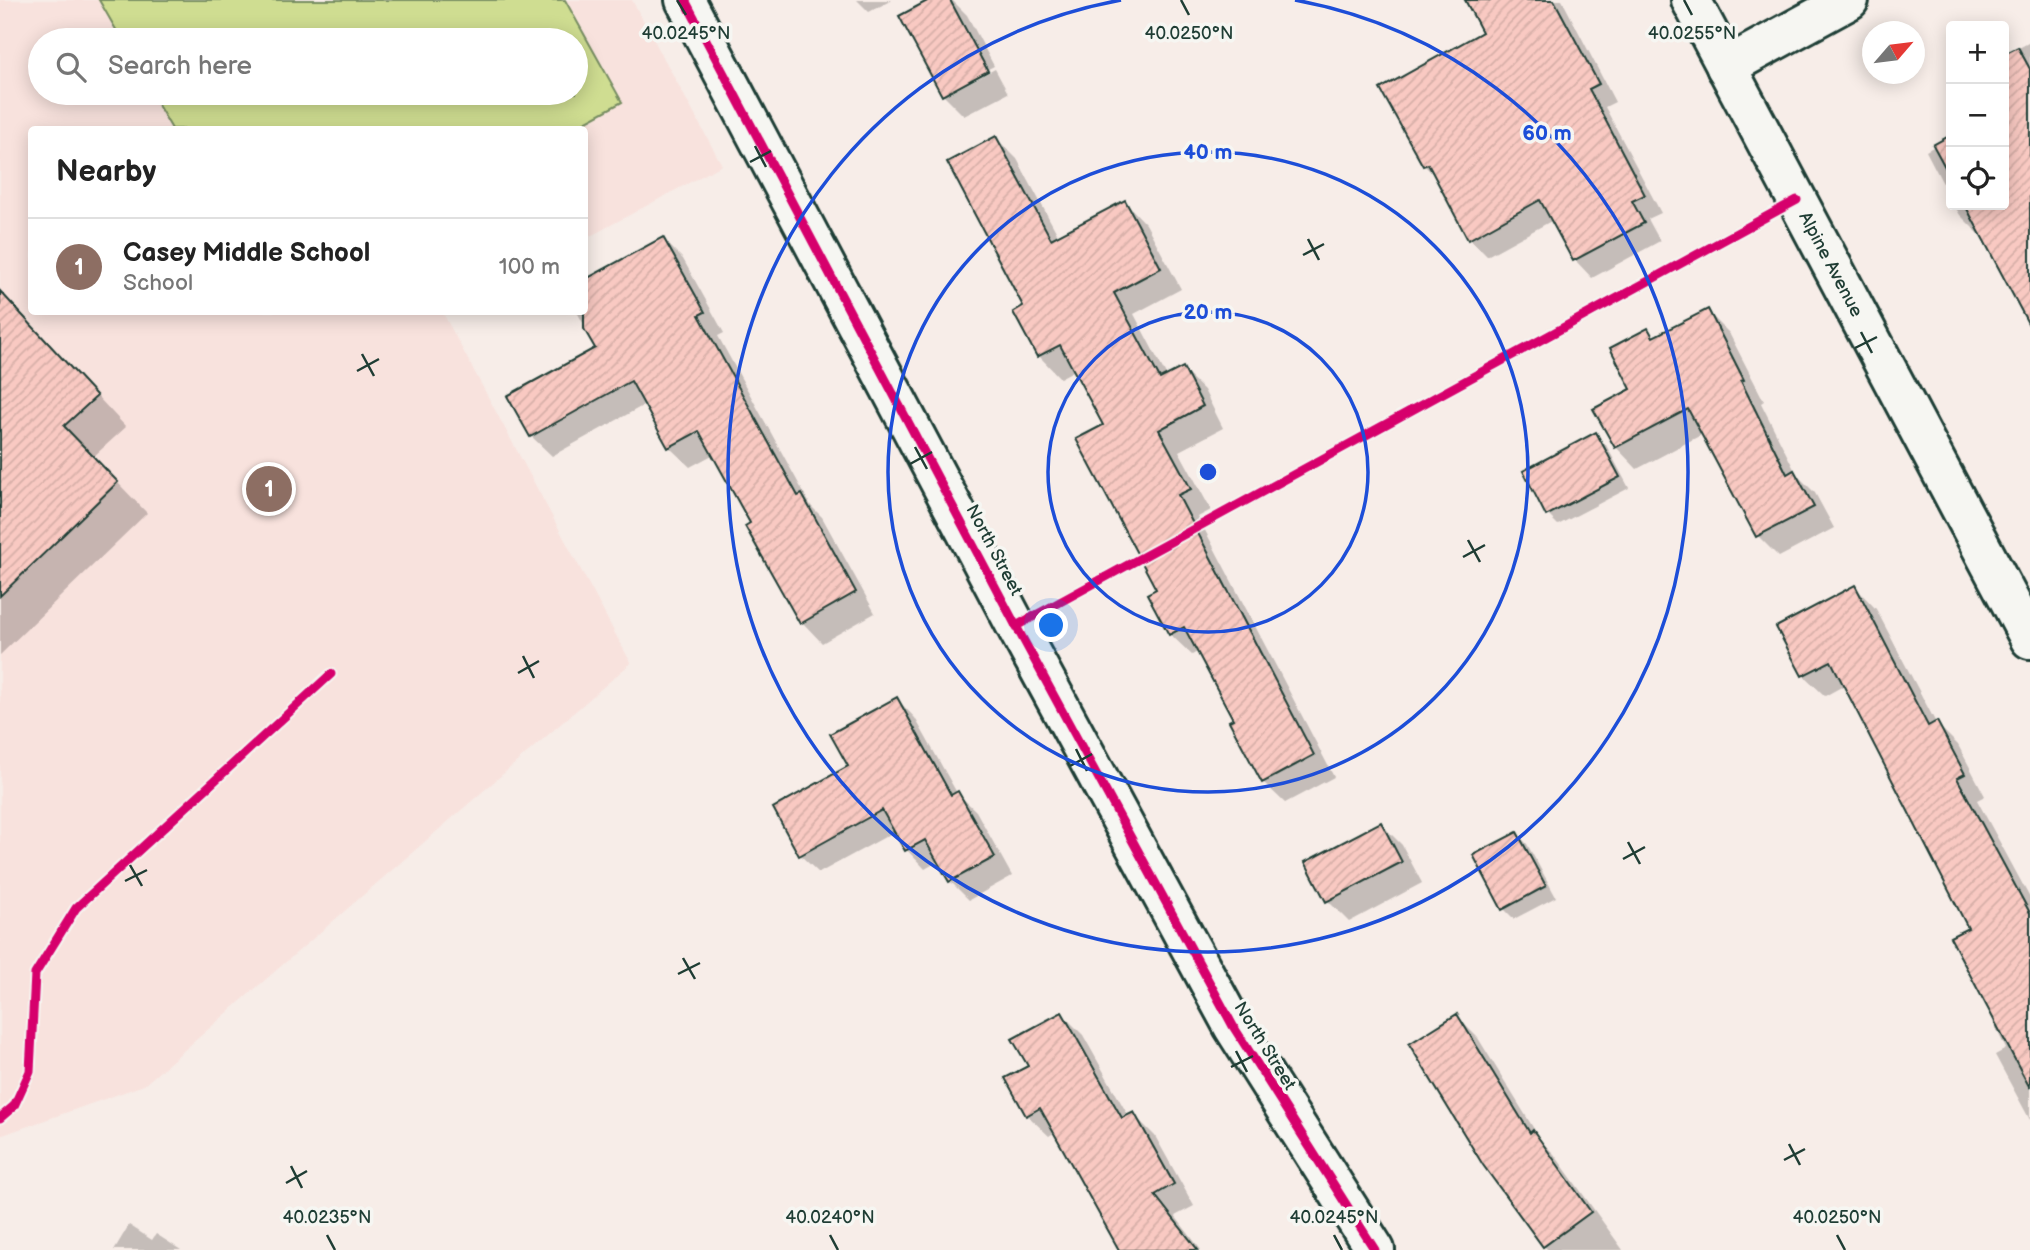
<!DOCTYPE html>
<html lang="en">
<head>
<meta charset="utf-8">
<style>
  :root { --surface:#fff; --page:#f6f6f6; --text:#222; --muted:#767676; --line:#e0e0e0; --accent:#7c3aed }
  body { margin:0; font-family:"Balsamiq Sans",sans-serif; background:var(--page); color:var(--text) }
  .controls { position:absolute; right:21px; top:21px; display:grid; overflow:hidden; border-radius:7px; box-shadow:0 4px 18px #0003 }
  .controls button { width:63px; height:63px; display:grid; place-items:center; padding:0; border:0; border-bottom:2px solid var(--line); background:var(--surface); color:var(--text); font:35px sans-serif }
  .compass { position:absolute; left:1862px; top:21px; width:63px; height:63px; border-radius:50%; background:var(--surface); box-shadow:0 4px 18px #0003; rotate:62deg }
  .you { position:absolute; left:1052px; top:626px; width:24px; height:24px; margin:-18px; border:5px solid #fff; border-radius:50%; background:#1a73e8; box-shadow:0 0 0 10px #1a73e833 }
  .badge { display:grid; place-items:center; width:46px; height:46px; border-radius:50%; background:var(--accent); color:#fff; font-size:23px; font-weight:700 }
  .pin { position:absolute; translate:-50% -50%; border:4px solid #fff; box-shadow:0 2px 7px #0006 }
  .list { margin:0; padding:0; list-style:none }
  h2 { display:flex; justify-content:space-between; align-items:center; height:91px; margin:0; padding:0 28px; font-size:30px }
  h2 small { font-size:23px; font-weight:400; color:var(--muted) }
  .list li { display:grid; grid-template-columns:46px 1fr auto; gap:21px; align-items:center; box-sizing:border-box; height:98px; padding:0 28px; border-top:2px solid var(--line) }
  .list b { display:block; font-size:26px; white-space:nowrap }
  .list p { margin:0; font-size:23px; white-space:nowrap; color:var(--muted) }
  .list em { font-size:23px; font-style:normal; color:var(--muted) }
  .icon { flex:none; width:38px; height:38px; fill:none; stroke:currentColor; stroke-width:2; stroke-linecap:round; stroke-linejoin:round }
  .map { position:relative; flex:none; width:2030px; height:1250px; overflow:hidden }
  .search { position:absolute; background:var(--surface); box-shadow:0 4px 18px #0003; left:28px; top:28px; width:560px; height:77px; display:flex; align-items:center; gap:18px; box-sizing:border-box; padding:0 24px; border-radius:38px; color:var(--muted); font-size:26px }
  .panel { position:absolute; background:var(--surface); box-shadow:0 4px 18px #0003; left:28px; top:126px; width:560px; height:189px; border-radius:7px }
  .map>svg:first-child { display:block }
  .built { fill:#f8e2dd; fill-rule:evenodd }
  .grass { fill:#cfdd91; stroke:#778d62; stroke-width:2 }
  .shadow { fill:#0003 }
  .building { fill:url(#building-hatch); stroke:#1f3d34; stroke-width:2 }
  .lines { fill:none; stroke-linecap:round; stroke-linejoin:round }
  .minor-casing { stroke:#1f3d34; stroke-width:44 }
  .minor { stroke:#f6f6f2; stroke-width:38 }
  .cycleway-casing { stroke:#f6f6f2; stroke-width:13 }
  .cycleway { stroke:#d6006c; stroke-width:9 }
  .ticks { fill:none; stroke:#1f3d34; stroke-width:2.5 }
  .ring { fill:none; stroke:#1d4ed8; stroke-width:3.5 }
  .labels { text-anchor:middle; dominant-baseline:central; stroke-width:7; stroke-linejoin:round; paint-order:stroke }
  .street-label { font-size:18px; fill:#1f3d34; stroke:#f6f6f2 }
  .ticks-label { font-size:18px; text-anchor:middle; fill:#1f3d34; stroke:#f6f6f2; stroke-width:7; stroke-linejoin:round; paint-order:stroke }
  .centre { fill:#1d4ed8; stroke:#f6f6f2; stroke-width:3.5 }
  .ring-label { font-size:21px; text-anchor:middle; font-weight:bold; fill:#1d4ed8; stroke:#f6f6f2; stroke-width:7; stroke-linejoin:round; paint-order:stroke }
</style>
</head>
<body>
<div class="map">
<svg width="2030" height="1250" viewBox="0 0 2030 1250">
  <defs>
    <pattern id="building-hatch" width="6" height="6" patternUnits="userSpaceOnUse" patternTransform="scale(1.75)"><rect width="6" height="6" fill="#f9c9c2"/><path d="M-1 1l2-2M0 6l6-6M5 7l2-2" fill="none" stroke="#d5aea7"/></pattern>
  </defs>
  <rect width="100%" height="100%" fill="#f7ede8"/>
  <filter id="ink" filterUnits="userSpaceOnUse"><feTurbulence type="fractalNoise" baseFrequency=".0143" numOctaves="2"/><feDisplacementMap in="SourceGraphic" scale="14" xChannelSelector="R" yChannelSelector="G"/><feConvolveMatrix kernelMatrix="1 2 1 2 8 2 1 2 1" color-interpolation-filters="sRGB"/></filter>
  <g filter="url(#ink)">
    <path class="built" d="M0 0H632L722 165 585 239 584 130H32V312H450L444 315 631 663 144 1085 0 1136ZM40 40H576V93H40Z"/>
    <polygon class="grass" points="99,0 565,0 622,102 572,129 172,129 151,93 576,93 576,40 122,40"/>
    <g class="shadow">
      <polygon points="857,0 892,0 869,12"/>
      <polygon points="933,0 952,0 967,15 994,66 948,90 948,94 995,69 1008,93 964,116 943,95"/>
      <polygon points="1467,0 1562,0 1615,102 1605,107 1661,213 1648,219 1660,241 1592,278 1575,260 1553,220 1487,256 1470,239 1438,179 1424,165 1484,33"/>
      <polygon points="2030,42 2030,323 1983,235 1981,236 1960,215 1954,205 2004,205 2004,56"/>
      <polygon points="1951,137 1951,199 1926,151"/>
      <polygon points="996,138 1017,159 1059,237 1125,202 1146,224 1181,289 1134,314 1167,377 1182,369 1204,390 1223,428 1179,451 1211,510 1198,517 1334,777 1285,803 1263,782 1235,720 1199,651 1192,655 1170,634 1105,426 1075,370 1060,378 1039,356 1015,312 1026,307"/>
      <polygon points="663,239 683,259 724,333 718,336 811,506 822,517 875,613 822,643 802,622 753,524 714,454 690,467 669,447 646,404 552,456 531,436 597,348 577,312 584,312"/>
      <polygon points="0,292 126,427 93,457 147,513 0,655"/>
      <polygon points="1707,311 1729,333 1764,401 1761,403 1797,475 1815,493 1834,528 1779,557 1758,536 1703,434 1637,469 1616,447 1648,330 1656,338"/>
      <polygon points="1595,434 1606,445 1629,488 1558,525 1548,515"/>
      <polygon points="1855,587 1876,609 1936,723 1958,745 1985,796 1977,800 2030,898 2030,1120 1995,1055 2006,1049 1993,1022 1996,1020 1970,929 1845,685 1825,696 1803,675"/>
      <polygon points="897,699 915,718 957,793 976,811 1012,876 969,900 950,881 939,861 925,869 907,850 896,831 819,873 800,855 850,766"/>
      <polygon points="1381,824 1402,845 1422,883 1349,922 1328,901"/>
      <polygon points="1517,834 1527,844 1556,897 1514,919 1504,909"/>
      <polygon points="1062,1014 1083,1035 1129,1117 1133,1114 1155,1136 1194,1206 1175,1216 1201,1250 1121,1250 1055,1132 1049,1136 1027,1115 1030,1067"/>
      <polygon points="1457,1017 1478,1038 1542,1142 1554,1154 1623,1250 1548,1250 1544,1246"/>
      <polygon points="129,1225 152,1240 156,1234 181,1250 114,1250"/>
    </g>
    <g class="building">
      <polygon points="929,0 950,0 988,71 942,96 899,16"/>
      <polygon points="1465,0 1554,0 1599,84 1589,89 1645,195 1632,201 1644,223 1573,261 1540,200 1468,240 1428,164 1423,166 1380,89 1482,32"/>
      <polygon points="2018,47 2030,69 2030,327 1965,205 2004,205 2004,54"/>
      <polygon points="1951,135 1951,178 1933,145"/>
      <polygon points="996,136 1051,239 1125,200 1161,268 1114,293 1160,379 1183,367 1203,406 1159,430 1191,489 1178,495 1314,755 1262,783 1229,721 1233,719 1184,627 1169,635 1147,594 1156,589 1076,439 1103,425 1060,345 1037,357 1013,312 1023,306 947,162"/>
      <polygon points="663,237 705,312 699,315 798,496 802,494 856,592 800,624 745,526 750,523 699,431 668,448 631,381 530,437 507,396 595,348 584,329 584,280"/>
      <polygon points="0,291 97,396 64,426 118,482 0,596"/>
      <polygon points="1708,309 1744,380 1741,381 1787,474 1794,470 1814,507 1756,537 1688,409 1615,448 1593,409 1631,389 1610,348 1648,328 1653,337"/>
      <polygon points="1596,432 1620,477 1546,516 1523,471"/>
      <polygon points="1855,585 1928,726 1937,721 1965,774 1957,778 2030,913 2030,1088 1950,937 1968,928 1831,661 1802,676 1776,627"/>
      <polygon points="897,697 951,795 958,791 995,857 949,882 925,840 905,851 882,810 799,856 773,808 848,766 830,734"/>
      <polygon points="1381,822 1402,862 1326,902 1305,862"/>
      <polygon points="1517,832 1546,886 1502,910 1473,855"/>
      <polygon points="1062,1012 1122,1118 1134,1112 1174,1184 1155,1195 1198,1250 1119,1250 1040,1108 1026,1116 1005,1078 1028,1066 1012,1039"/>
      <polygon points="1457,1014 1530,1133 1533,1130 1591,1212 1543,1247 1483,1165 1409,1044"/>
    </g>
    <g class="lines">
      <g class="minor-casing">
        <g id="minor">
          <polyline points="685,0 1016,626 1233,1026 1375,1250"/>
          <path id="s1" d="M1691 0 2030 639"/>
          <polyline points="1726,67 1849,0"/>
        </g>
      </g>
      <use href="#minor" class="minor"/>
      <g class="cycleway-casing">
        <g id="cycleway">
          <polyline points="685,0 1016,626 1233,1026 1375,1250"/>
          <polyline points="1016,626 1797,200"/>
          <polyline points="0,1118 14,1106 30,1071 35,974 76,908 331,674"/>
        </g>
      </g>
      <use href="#cycleway" class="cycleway"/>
    </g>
  </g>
  <path class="ticks" d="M677 0 686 15M1181 0 1189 15M1684 0 1692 15M755 146 766 167M750 162 771 151M1308 239 1319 260M1303 255 1324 244M1861 332 1872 353M1855 348 1877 337M362 354 374 376M357 371 379 359M915 447 927 469M910 464 932 452M1468 540 1480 562M1463 557 1485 545M523 656 534 678M518 673 539 661M1076 749 1087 771M1070 766 1092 754M1628 842 1640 864M1623 859 1645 847M130 865 142 886M125 881 147 870M683 958 695 979M678 974 700 963M1236 1051 1247 1072M1231 1067 1253 1056M1789 1144 1800 1165M1784 1160 1805 1149M291 1166 302 1188M286 1183 307 1171M327 1235 335 1250M830 1235 838 1250M1334 1235 1342 1250M1837 1235 1845 1250"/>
  <g class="ring">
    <circle cx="1208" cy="472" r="160"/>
    <circle cx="1208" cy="472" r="320"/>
    <path d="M1295 0A480 480 0 1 1 1121 0"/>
  </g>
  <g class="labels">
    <g class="street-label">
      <text stroke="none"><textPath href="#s1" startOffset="299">Alpine Avenue</textPath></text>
      <text transform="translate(994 550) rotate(62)">North Street</text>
      <text transform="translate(1265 1046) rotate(58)">North Street</text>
    </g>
  </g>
  <g class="ticks-label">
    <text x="686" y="39">40.0245°N</text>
    <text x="1189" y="39">40.0250°N</text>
    <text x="1692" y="39">40.0255°N</text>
    <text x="327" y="1223">40.0235°N</text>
    <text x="830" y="1223">40.0240°N</text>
    <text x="1334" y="1223">40.0245°N</text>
    <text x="1837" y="1223">40.0250°N</text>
  </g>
  <circle cx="1208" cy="472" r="10" class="centre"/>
  <g class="ring-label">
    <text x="1547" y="140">60 m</text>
    <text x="1208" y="159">40 m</text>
    <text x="1208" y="319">20 m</text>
  </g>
</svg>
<div class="controls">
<button>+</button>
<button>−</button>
<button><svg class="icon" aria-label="locate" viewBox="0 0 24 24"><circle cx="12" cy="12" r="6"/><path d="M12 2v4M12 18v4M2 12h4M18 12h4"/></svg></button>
</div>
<svg class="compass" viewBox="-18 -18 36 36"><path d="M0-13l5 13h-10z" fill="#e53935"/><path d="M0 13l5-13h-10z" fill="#767676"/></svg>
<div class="you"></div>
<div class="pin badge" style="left:269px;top:489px;background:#8d6e63">1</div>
<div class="search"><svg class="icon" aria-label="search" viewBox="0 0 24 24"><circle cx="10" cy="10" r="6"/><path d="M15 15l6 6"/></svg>Search here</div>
<section class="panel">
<h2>Nearby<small></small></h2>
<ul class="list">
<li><span class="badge" style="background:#8d6e63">1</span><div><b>Casey Middle School</b><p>School</p></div><em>100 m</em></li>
</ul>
</section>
</div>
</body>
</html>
